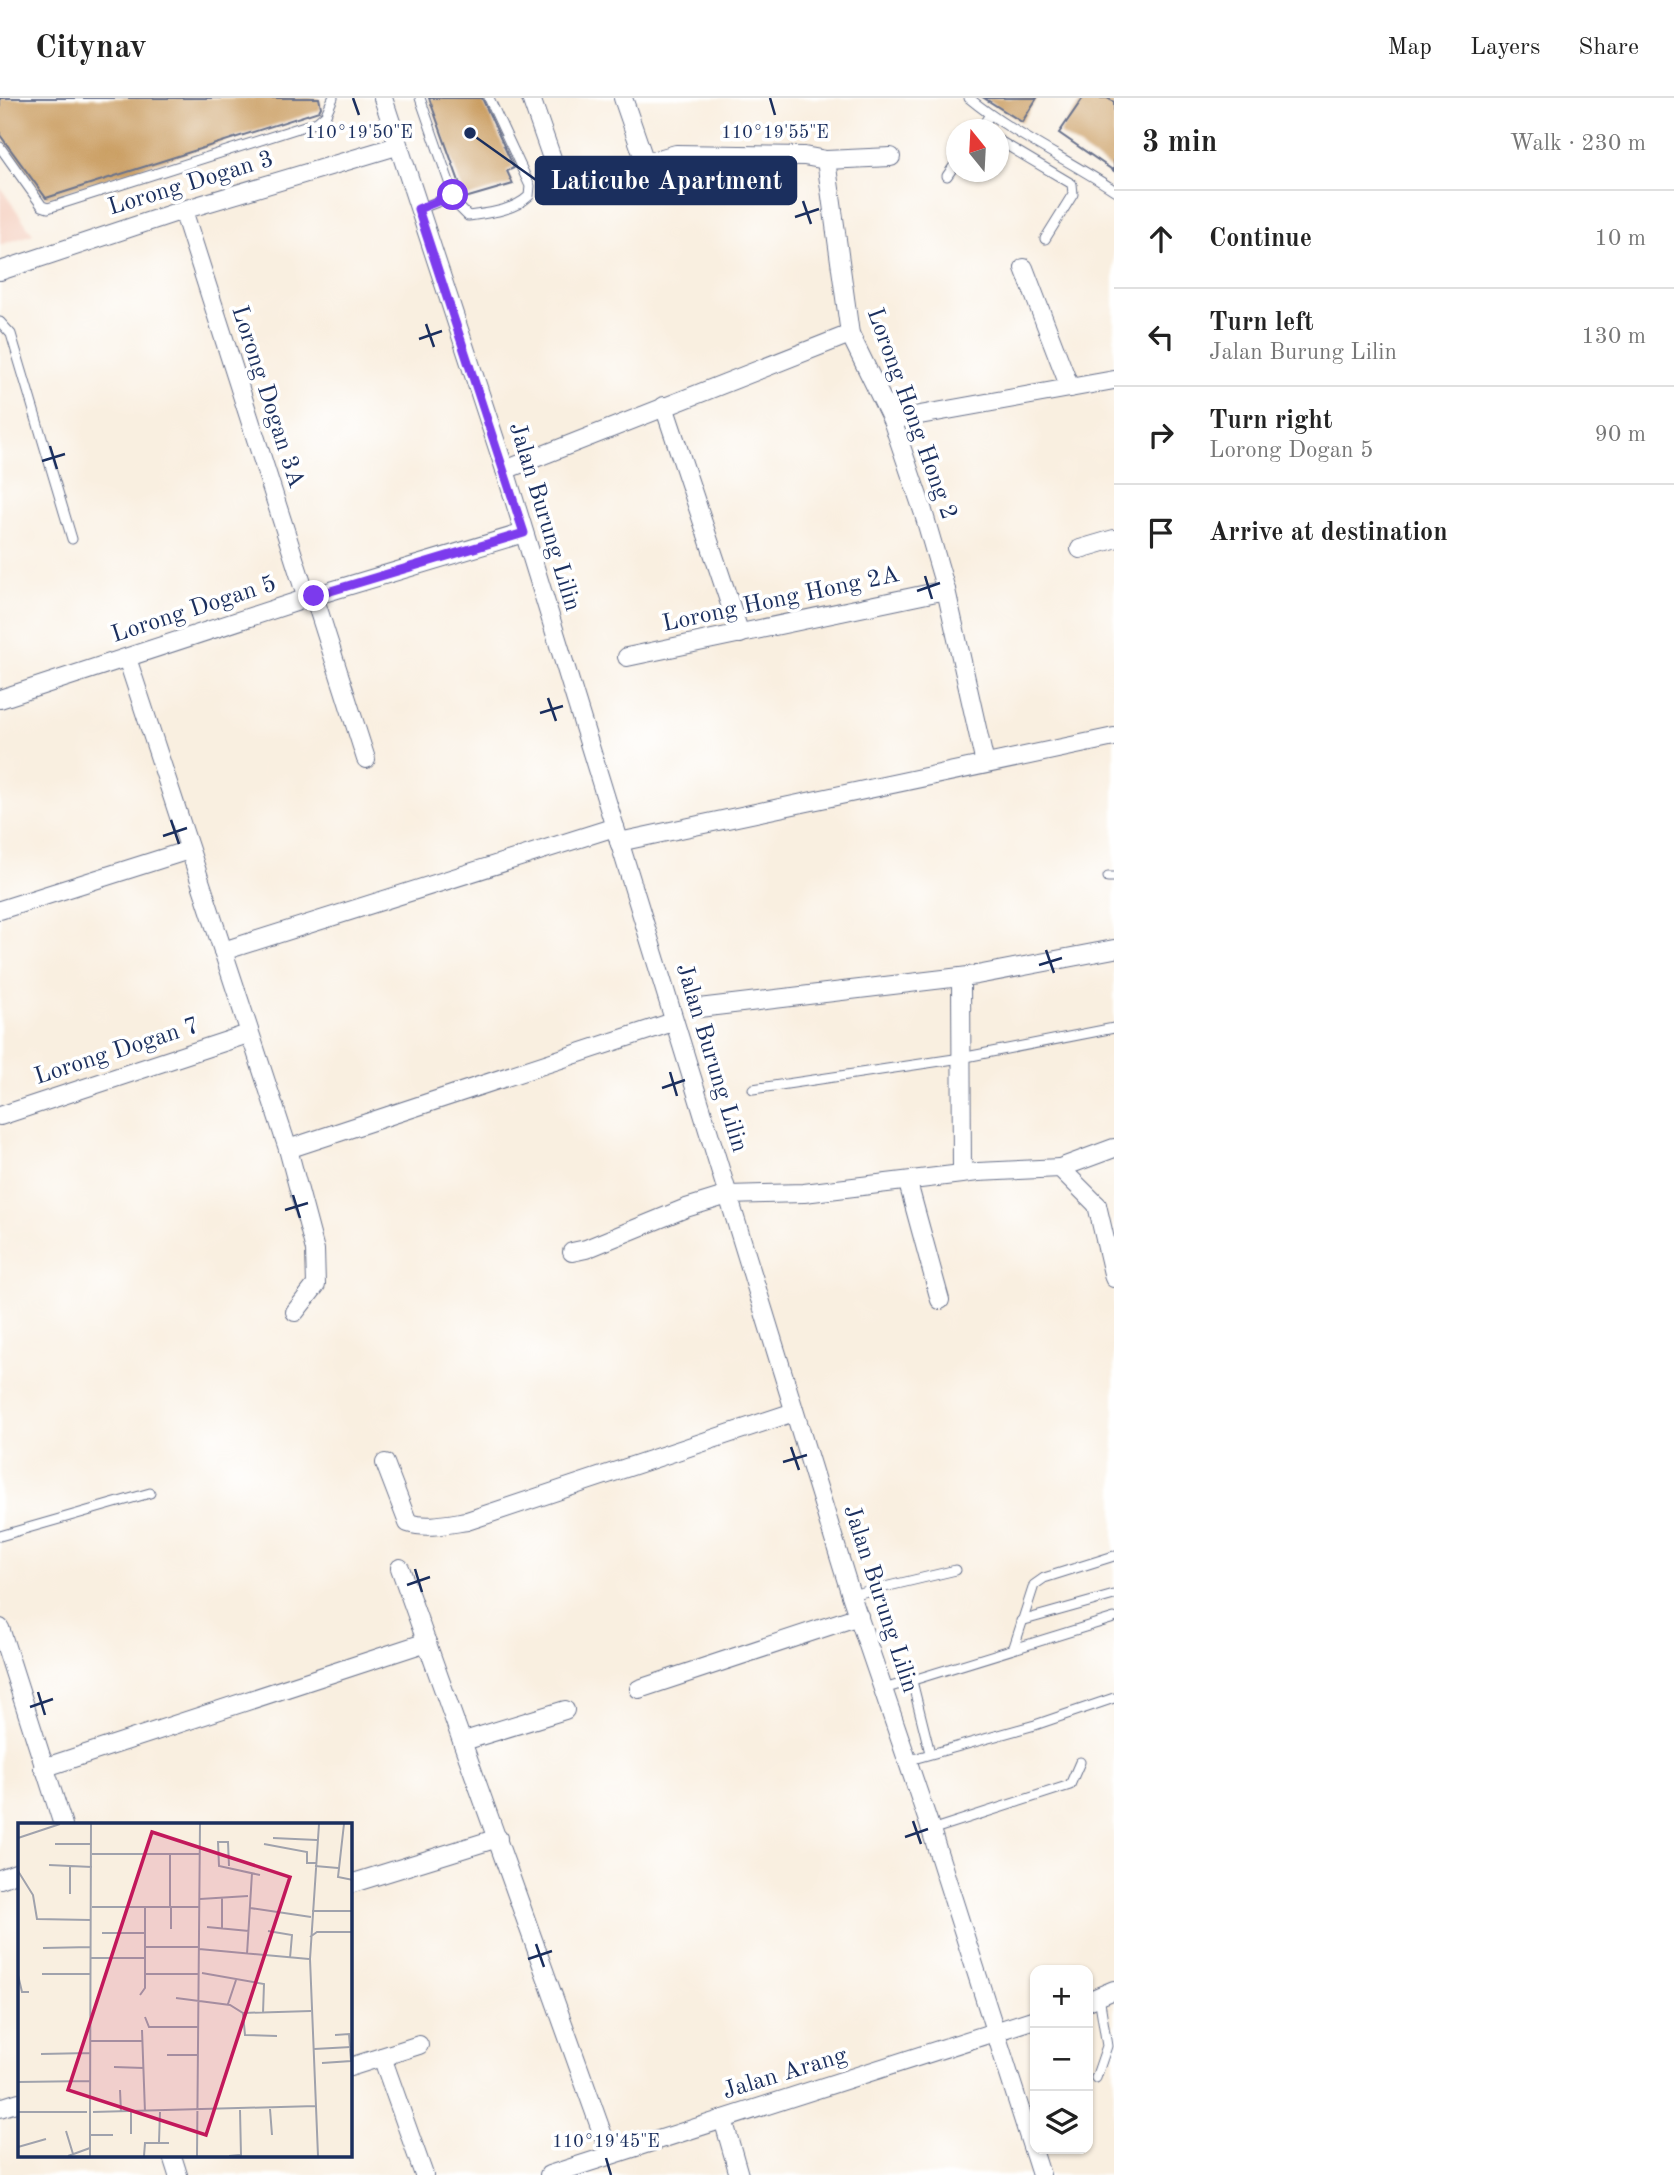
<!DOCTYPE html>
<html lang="en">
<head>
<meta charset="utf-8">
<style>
  :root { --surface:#fff; --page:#f2f2f2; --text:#222; --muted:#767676; --line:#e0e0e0 }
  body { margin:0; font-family:"Old Standard TT",serif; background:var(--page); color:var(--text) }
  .controls { position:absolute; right:21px; bottom:21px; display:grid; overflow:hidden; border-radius:14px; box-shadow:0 2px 5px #0004 }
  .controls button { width:63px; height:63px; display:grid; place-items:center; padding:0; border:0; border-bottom:2px solid var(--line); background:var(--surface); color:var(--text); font:35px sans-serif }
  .compass { position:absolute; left:946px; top:21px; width:63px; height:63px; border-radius:50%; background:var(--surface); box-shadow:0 2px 5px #0004; rotate:342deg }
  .stop { position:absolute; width:21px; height:21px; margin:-16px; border:5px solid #7c3aed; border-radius:50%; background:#fff }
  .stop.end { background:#7c3aed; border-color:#fff; box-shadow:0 2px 7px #0008 }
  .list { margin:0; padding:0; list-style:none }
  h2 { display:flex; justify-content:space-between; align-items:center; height:91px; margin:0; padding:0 28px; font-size:30px }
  h2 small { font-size:23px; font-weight:400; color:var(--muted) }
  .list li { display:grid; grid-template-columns:46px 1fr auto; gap:21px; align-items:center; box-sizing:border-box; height:98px; padding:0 28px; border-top:2px solid var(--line) }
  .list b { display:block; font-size:26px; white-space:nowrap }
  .list p { margin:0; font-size:23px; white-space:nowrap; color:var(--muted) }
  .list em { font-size:23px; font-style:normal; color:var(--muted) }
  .icon { flex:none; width:38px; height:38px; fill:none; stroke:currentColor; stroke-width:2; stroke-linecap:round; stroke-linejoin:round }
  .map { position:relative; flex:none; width:1114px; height:2077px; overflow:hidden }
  header { display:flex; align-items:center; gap:42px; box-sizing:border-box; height:98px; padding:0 35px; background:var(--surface); border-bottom:2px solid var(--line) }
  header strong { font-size:33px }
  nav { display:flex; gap:38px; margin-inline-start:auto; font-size:24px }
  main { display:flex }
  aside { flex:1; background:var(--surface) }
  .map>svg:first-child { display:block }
  .built { fill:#f5d2c2 }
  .building { fill:#cb9f64 }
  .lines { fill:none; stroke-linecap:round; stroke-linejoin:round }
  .lane-casing { stroke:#69728c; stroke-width:11 }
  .street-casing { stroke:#69728c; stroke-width:20 }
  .lane { stroke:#fff; stroke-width:9 }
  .street { stroke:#fff; stroke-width:18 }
  .route { stroke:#7c3aed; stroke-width:9 }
  .ticks { fill:none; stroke:#1b2f5e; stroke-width:2.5 }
  .labels { text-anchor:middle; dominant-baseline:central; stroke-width:7; stroke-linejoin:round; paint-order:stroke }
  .street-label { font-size:24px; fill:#1b2f5e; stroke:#fff }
  .inset-road { fill:none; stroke:#a0a2ac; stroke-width:2 }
  .view { fill:#c2185b; fill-opacity:0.15; stroke:#c2185b; stroke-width:3.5 }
  .inset-edge { fill:none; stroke:#1b2f5e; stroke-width:3.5 }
  .ticks-label { font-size:18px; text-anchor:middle; fill:#1b2f5e; stroke:#fff; stroke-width:7; stroke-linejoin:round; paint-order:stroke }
  .leader { fill:none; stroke:#1b2f5e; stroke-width:2.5 }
  .callout-dot { fill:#1b2f5e; stroke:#fff; stroke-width:2.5 }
  .callout { fill:#1b2f5e; stroke:#1b2f5e; stroke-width:2.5 }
  .callout-label { font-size:26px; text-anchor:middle; font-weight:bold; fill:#fff }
</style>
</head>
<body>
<header>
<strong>Citynav</strong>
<nav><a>Map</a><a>Layers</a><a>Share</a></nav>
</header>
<main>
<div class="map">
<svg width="1114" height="2077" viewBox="0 0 1114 2077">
  <rect width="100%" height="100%" fill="#fff"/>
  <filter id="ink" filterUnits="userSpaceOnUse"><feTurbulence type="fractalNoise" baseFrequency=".0143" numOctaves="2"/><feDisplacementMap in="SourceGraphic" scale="14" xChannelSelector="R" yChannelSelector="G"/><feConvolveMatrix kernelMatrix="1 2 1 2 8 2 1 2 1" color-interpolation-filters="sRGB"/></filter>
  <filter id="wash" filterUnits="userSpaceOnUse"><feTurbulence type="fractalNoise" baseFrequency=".00686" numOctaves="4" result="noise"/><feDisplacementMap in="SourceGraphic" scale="28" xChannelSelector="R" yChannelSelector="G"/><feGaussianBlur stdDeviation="1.57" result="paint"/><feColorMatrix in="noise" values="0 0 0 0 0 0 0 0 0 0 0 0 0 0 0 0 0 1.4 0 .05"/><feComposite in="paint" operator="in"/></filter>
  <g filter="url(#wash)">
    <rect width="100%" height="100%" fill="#f9efe0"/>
    <polygon class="built" points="0,89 33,136 0,147"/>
    <g id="blocks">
      <g class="building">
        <polygon points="0,0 319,0 321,9 319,13 46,100 0,37"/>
        <polygon points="429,0 482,0 514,70 507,73 513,86 465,100"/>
        <polygon points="984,0 1037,0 1022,24"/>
        <polygon points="1083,0 1107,0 1114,4 1114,73 1059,35"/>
      </g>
    </g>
  </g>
  <g filter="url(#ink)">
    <use href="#blocks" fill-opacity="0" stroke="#69728c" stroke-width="2"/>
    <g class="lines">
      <g class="lane-casing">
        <g id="lane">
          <path d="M420 0 457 107 468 118C489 115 513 113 529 98L530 88 489 0"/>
          <path d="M969 0C1011 35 1067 61 1114 92"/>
          <polyline points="980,32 989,18"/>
          <polyline points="998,42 1072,86 1073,96 1045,141"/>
          <polyline points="0,49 42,108 48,110 317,24 326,16 333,0"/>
          <polyline points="947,78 956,65"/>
          <polyline points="419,111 453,98"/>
          <polyline points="0,224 11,236 72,441"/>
          <polyline points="1108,779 1114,779"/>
          <polyline points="753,991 961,960 1114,930"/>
          <polyline points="0,1438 150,1395"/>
          <polyline points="851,1497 956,1472"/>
          <polyline points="1021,1523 1114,1497"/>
          <polyline points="1014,1549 1034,1487 1044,1480 1114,1458"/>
          <polyline points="912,1583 930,1655"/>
          <polyline points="884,1591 1114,1520"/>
          <polyline points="906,1663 1035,1627 1114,1600"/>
          <polyline points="931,1732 1070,1687 1080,1664"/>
          <polyline points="1096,1980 1107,1948 1099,1898"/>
        </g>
      </g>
      <g class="street-casing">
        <g id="street">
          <polyline points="383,0 505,372 851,1497 931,1732 1041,2077"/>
          <polyline points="531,0 555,69 562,82 572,86 676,56 804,58 826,62 891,59"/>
          <polyline points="623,0 645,64"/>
          <polyline points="826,62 850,236 892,322 923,413 946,492 985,666"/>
          <polyline points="183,112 307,501"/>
          <polyline points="1024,170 1070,290"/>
          <polyline points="0,173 183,112 397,48"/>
          <polyline points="664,308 740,536"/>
          <polyline points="892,322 1114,282"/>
          <polyline points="505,372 850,236"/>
          <polyline points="1080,451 1114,441"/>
          <polyline points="314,498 366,661"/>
          <polyline points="627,559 946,492"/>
          <polyline points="127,560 288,1051 315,1152 316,1187 295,1214"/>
          <polyline points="0,601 314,498 524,435"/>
          <polyline points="619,744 1114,639"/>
          <polyline points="0,812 189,752"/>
          <polyline points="223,853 615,729"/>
          <polyline points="961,879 962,1076"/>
          <polyline points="699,910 977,877 1114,851"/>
          <polyline points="0,1018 248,936"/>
          <polyline points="288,1051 673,924"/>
          <polyline points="1060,1070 1114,1050"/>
          <polyline points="908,1085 940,1202"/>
          <polyline points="1097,1107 1114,1180"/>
          <polyline points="572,1154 586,1151 686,1110 728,1097 804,1095 978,1074 1060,1070 1097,1107"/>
          <path d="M385 1365 408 1425C427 1431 447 1426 467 1423L794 1314"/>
          <polyline points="400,1470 610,2057"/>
          <polyline points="0,1530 63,1727"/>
          <polyline points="639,1591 859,1518"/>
          <polyline points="464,1643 565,1612"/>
          <polyline points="43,1670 427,1544"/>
          <polyline points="0,1781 19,1774"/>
          <polyline points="350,1786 498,1740"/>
          <polyline points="1088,1903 1114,1892"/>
          <polyline points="382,1959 424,2077"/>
          <polyline points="350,1969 419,1947"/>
          <polyline points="0,2010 19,2004"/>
          <polyline points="723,2021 739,2077"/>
          <polyline points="172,2058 178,2077"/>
          <polyline points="549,2077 1035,1921"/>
        </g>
      </g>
      <use href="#lane" class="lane"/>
      <use href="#street" class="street"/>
    </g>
  </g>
  <g class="lines" filter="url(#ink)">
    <polyline class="route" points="314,498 524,435 418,111 453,97"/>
  </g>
  <path class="ticks" d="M353 0 359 17M770 0 775 17M803 103 811 126M795 119 819 111M426 226 434 249M419 241 442 233M50 348 57 371M42 363 65 356M925 478 932 501M917 493 940 485M548 600 556 623M540 615 563 608M171 722 179 746M163 738 187 730M1046 852 1054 875M1039 867 1062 860M670 974 677 998M662 990 685 982M293 1097 300 1120M285 1112 308 1105M791 1349 799 1372M783 1364 807 1357M415 1471 422 1494M407 1487 430 1479M38 1594 45 1617M30 1609 53 1601M913 1723 921 1746M905 1739 928 1731M536 1846 544 1869M528 1861 552 1853M606 2060 611 2077"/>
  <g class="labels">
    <g class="street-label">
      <text transform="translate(191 86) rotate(-17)">Lorong Dogan 3</text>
      <text transform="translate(267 299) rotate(72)">Lorong Dogan 3A</text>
      <text transform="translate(911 316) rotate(70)">Lorong Hong Hong 2</text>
      <text transform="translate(544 419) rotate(73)">Jalan Burung Lilin</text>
      <text transform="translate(781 502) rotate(-12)">Lorong Hong Hong 2A</text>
      <text transform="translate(194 512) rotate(-18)">Lorong Dogan 5</text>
      <text transform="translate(117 954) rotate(-18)">Lorong Dogan 7</text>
      <text transform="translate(711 960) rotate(73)">Jalan Burung Lilin</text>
      <text transform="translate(880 1501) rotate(72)">Jalan Burung Lilin</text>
      <text transform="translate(785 1976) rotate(-17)">Jalan Arang</text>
    </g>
  </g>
  <g transform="translate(18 1725)">
    <rect width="334" height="334" fill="#f9efe0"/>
    <path class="inset-road" d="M326 1 320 54 335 57M0 15 42 1M255 15 299 17M37 21H73M246 21 289 29V40H298M74 31H181M31 42 74 44M211 43 210 19H200L201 43 242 52M297 43 320 45M0 48 15 72 19 96 73 97M52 71V44M204 74V105M182 76 230 73M152 83V30M74 84H181M232 85 293 94M294 88H335M189 104 231 108M153 106V83M250 108 274 112 272 135M84 110H127M292 114 299 109H335M127 124H181M25 125 73 124M181 126 291 136M229 131 234 50M73 135H127M184 150 246 161 245 190M24 151H73M127 151H180M0 152 4 169H11M122 172 127 165V84M158 175 212 182 225 190 293 188M210 181 218 157M225 190 227 212 259 213M127 194 131 204H180M124 207 127 289M72 218H125M296 226 333 224M23 231 72 230M149 232H179M304 240 333 238 331 211 317 212M96 244 126 245M0 259 72 258M102 267 103 289M72 286V292L73 1M252 286 254 312M0 289H69M75 289 298 283M113 289V311M48 308 55 331M72 312H95M141 319 142 289M0 324 28 316M50 333 72 325M72 333V292M126 333 127 320H151M179 333 182 1M211 333 223 332 222 287M300 333 292 136 301 1"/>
    <path class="view" d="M134 9 272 54 188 312 50 267Z"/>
    <rect width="334" height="334" class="inset-edge"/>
  </g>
  <g class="ticks-label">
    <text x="359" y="40">110°19'50"E</text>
    <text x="775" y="40">110°19'55"E</text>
    <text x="606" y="2049">110°19'45"E</text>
  </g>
  <path class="leader" d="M470 35L536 82"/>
  <circle class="callout-dot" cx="470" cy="35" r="7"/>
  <rect class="callout" x="536" y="59" width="260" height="47" rx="7"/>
  <g class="callout-label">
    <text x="666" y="91">Laticube Apartment</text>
  </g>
</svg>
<div class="controls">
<button>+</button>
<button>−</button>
<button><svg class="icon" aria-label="layers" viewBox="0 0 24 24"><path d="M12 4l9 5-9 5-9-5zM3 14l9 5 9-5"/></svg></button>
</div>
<svg class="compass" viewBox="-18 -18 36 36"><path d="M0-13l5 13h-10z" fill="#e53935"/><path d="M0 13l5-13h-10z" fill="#767676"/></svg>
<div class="stop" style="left:453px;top:97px"></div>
<div class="stop end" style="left:314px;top:498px"></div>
</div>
<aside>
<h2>3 min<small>Walk · 230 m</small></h2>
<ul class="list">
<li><svg class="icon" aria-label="ahead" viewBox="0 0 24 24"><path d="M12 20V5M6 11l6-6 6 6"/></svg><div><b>Continue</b></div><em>10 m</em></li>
<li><svg class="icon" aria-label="left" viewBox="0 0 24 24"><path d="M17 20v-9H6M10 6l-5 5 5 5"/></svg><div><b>Turn left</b><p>Jalan Burung Lilin</p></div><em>130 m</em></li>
<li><svg class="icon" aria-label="right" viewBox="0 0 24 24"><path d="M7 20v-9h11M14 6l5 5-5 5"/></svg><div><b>Turn right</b><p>Lorong Dogan 5</p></div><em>90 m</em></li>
<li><svg class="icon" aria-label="arrive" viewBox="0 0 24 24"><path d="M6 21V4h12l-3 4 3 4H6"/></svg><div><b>Arrive at destination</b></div></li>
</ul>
</aside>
</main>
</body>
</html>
